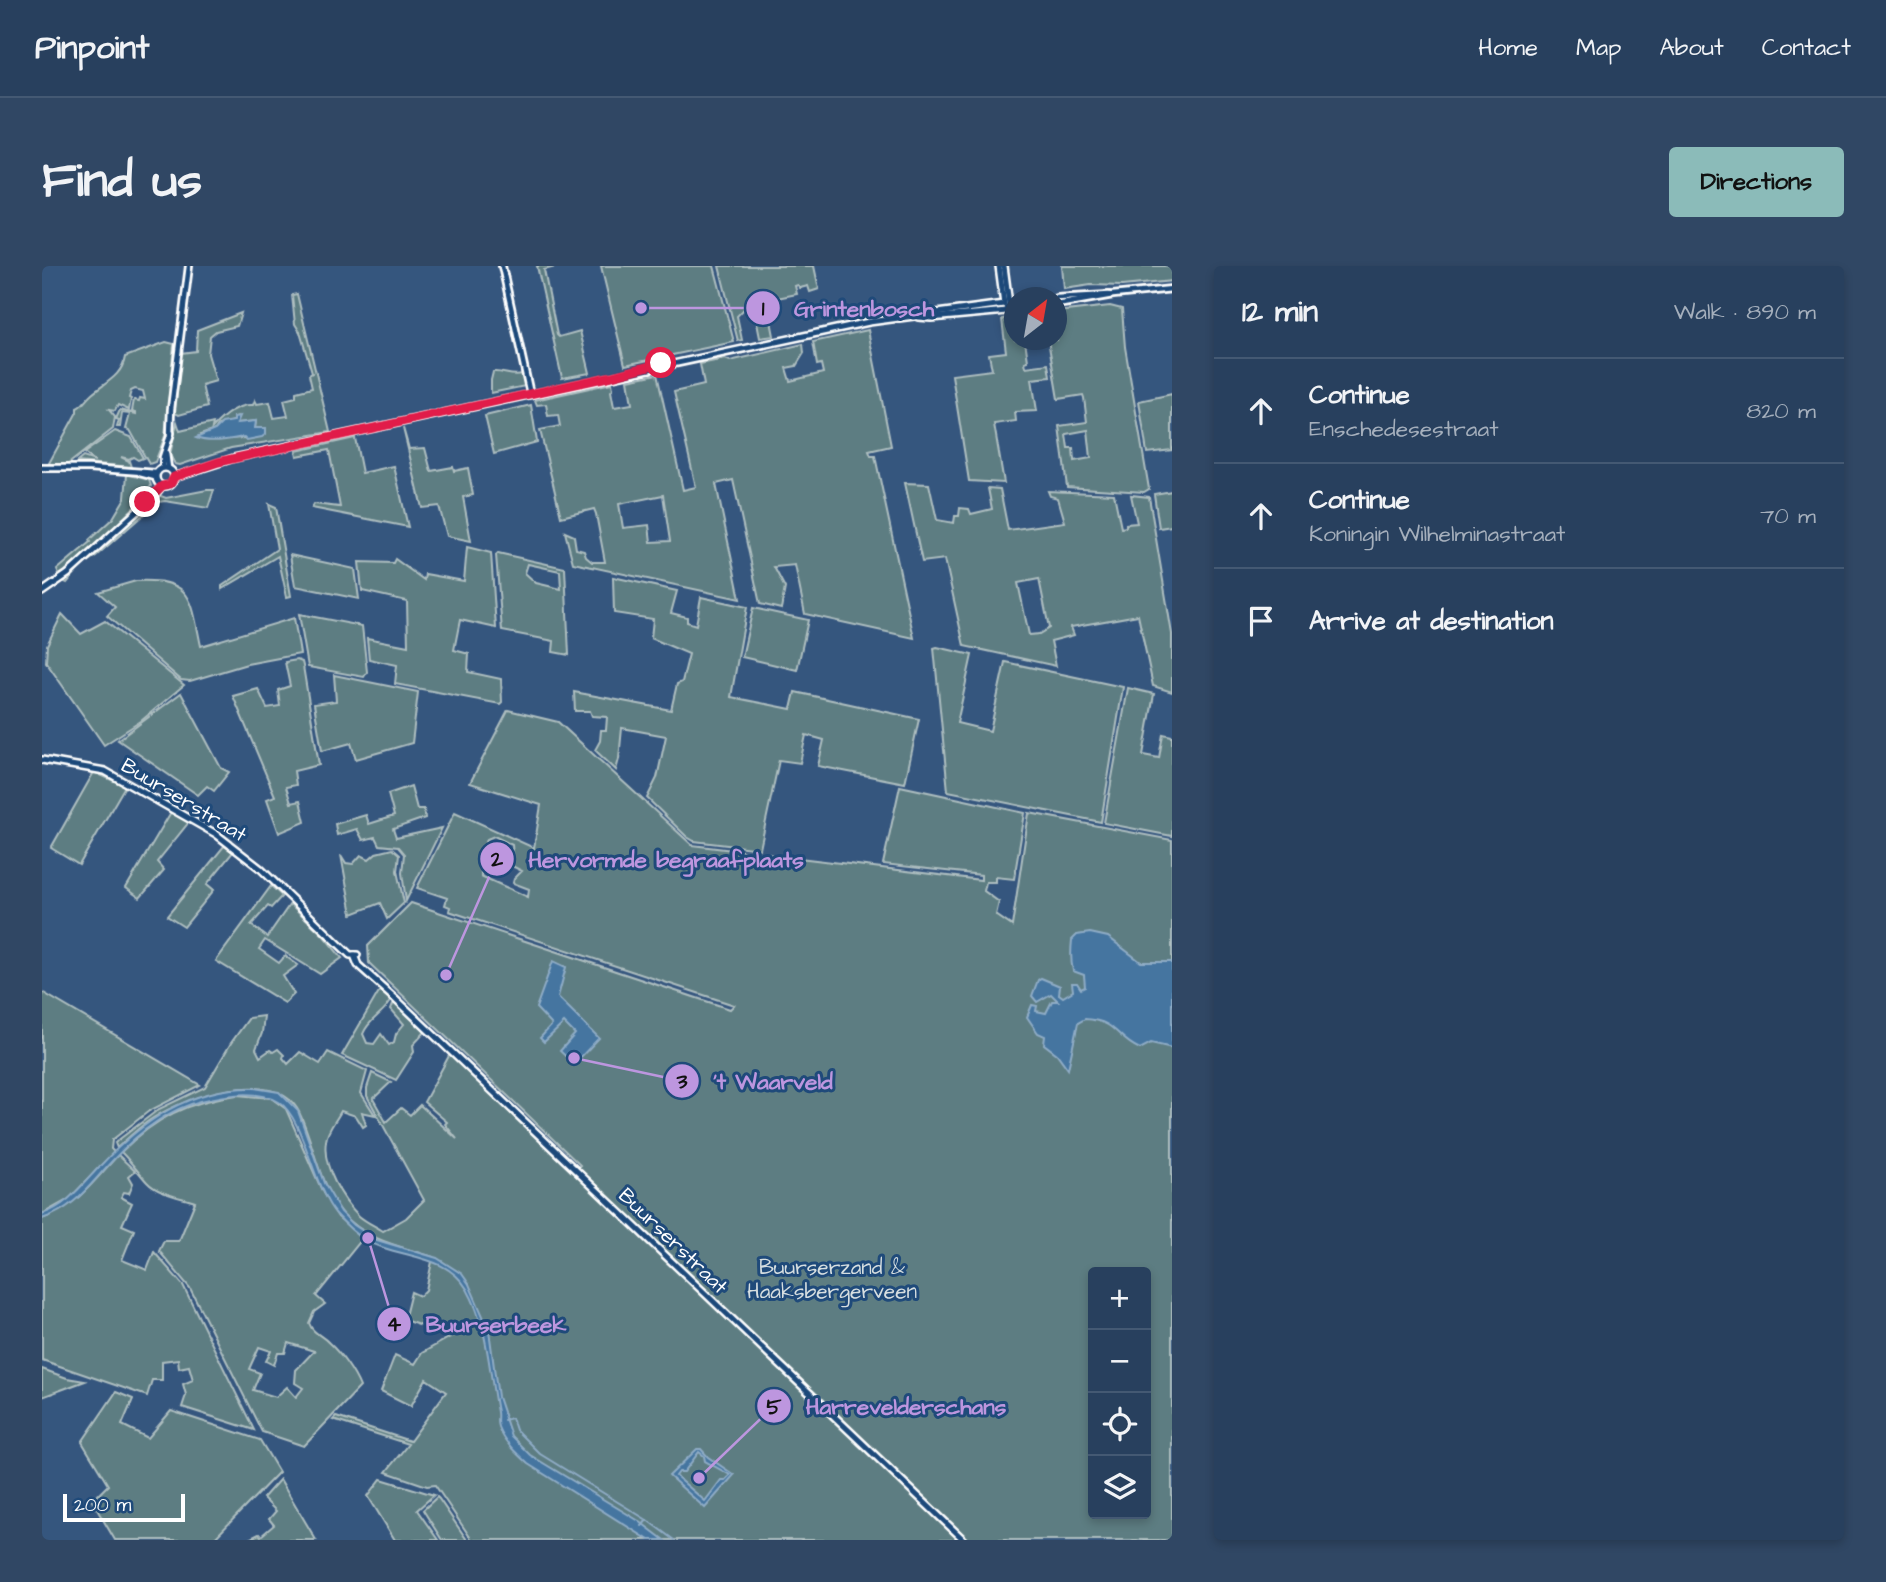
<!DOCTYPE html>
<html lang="en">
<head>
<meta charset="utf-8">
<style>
  :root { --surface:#28405e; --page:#304764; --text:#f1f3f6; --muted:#a5afbc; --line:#445973; --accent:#8bbbb9 }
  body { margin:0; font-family:"Architects Daughter",sans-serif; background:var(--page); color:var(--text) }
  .controls { position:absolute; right:21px; bottom:21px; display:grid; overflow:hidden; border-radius:7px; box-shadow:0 4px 10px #0003 }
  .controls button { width:63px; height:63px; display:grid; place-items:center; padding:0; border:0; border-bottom:2px solid var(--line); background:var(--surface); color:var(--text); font:35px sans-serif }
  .compass { position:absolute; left:962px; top:21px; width:63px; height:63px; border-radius:50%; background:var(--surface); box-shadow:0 4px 10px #0003; rotate:31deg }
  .scale { position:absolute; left:21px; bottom:18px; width:122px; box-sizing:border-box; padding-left:7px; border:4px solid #fff; border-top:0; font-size:19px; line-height:24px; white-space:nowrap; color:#fff; -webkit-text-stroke:5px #1f4a7a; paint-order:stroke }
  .stop { position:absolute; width:21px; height:21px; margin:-16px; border:5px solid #e11d48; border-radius:50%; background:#fff }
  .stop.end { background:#e11d48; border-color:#fff; box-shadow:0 2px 7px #0008 }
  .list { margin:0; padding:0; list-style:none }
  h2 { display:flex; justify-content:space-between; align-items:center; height:91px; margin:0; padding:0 28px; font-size:30px }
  h2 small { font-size:23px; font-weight:400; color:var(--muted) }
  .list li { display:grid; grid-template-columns:46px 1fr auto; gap:21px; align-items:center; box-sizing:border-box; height:105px; padding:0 28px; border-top:2px solid var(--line) }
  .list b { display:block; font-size:26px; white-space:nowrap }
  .list p { margin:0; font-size:23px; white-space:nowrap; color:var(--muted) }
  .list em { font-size:23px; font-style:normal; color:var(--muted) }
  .icon { flex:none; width:38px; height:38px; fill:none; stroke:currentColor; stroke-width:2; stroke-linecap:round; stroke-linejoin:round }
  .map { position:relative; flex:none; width:1130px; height:1274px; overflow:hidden; border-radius:7px }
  header { display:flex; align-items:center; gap:42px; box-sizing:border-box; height:98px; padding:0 35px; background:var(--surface); border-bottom:2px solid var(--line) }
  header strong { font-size:33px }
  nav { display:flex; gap:38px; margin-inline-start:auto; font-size:24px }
  .intro { display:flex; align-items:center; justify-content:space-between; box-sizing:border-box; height:168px; padding:0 42px }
  h1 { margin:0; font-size:49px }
  .button { padding:18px 32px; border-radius:7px; background:var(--accent); color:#111; font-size:24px; font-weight:700 }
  main { display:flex; gap:42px; padding:0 42px }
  aside { flex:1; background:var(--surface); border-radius:7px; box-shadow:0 4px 10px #0003 }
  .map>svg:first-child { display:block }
  .green { fill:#5d7d82; stroke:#aebec0; stroke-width:2; fill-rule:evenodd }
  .water { fill:#4475a0; stroke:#8facc6; stroke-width:2; fill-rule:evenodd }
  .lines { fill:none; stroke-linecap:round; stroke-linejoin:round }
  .stream { stroke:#8facc6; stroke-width:2 }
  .tertiary-casing { stroke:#fff; stroke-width:10 }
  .secondary-casing { stroke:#fff; stroke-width:10 }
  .tertiary { stroke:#1f4a7a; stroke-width:4.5 }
  .secondary { stroke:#1f4a7a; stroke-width:5 }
  .route { stroke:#e11d48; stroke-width:9 }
  .labels { text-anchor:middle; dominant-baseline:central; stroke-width:6; stroke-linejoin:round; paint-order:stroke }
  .street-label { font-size:21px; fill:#fff; stroke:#1f4a7a }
  .park-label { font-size:21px; fill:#d6dee0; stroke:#1f4a7a }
  .leader { fill:none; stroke:#bd96df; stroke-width:2.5 }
  .callout-dot { fill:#bd96df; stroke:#1f4a7a; stroke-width:2.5 }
  .mark-label { font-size:21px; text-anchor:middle; font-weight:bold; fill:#111 }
  .callout-label { font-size:23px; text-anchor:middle; font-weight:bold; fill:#bd96df; stroke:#1f4a7a; stroke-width:6; stroke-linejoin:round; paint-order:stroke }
</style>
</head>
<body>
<header>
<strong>Pinpoint</strong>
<nav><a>Home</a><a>Map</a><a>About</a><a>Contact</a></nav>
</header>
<div class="intro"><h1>Find us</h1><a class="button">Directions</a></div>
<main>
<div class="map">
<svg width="1130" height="1274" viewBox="0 0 1130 1274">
  <rect width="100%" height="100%" fill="#35567e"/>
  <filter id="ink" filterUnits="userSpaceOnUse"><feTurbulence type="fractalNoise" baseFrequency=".0143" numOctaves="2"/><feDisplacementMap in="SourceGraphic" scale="14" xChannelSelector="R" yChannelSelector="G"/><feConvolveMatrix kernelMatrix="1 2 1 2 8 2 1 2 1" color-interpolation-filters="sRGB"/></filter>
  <g filter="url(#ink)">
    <g class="green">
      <polygon points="495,0 517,0 502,4 515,69 517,71 538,65 548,107 520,112"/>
      <polygon points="559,0 672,0 692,76 583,99"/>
      <polygon points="677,0 772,0 777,23 768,26 766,20 758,22 756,19 753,20 755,28 725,34 732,70 718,72 712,42 702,43 695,50 700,74 696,75"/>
      <polygon points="1020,0 1130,0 1130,15 1080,20 1049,19 1022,23"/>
      <path d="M255 28 288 166 189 182 138 199 133 198 128 189 135 156 138 165 171 157 170 162C180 151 195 138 211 139L213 134 215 138 228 136 232 152 246 150 242 134 254 131V126L270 122 267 109 270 107 258 66 253 58 250 29ZM196 150 195 157 214 155 213 162H224L204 172 161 174 158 169 173 164 176 159 192 155V151Z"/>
      <path d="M1068 40 1080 43 1083 81 1107 223 1102 226 1025 221 1017 160 1045 156 1042 132 1041 129 1016 133 1006 74H1015V46ZM1046 164 1049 192 1032 195 1031 182H1026L1024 168Z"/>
      <polygon points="199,47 195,60 174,65 168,70 166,88 174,115 160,119 165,141 137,149 133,147 139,87 154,85 155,64"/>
      <polygon points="972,51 973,74 983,74 986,95 983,96 984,101 1006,98 1008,111 990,113 995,145 973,146 974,155 952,158 962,217 927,215 910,109 950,104 947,88 964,86 960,53"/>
      <path d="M826 64 849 180 827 185 829 190H833L872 372 763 348 753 299 732 301 743 322 739 343 718 338 691 214 674 218 698 333 531 297 523 266 532 270 534 283 542 285 544 291 550 296H563L554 248 552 243 519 251 498 164 518 160 516 149 506 150 504 138 495 139 493 134 570 117 571 123 569 125 572 141 590 138 586 114 615 108 641 224 654 221 632 126 662 119 658 98 683 93 688 95 761 78 762 87 754 100 744 102 748 115 781 107 779 98 775 99 771 76ZM621 229 628 275 609 276 607 259 581 262 577 238Z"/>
      <path d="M124 76 132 78 123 170 113 196 107 198 88 164 84 163 88 148 80 147 78 161H75L77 154 74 153 78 144 94 148V146L90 145 92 134 97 135 98 132 103 133 101 125 93 123 89 125 87 132 89 133 87 144 76 139 73 145 67 144 73 151 71 163 25 199H6L35 146V142C42 139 43 134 50 128 64 116 80 110 83 91Z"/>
      <path d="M451 106C462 105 469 111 480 108L483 120 449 127V114Z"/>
      <polygon points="1130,128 1130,184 1105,187 1097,135"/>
      <polygon points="489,139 495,176 452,188 443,150"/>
      <polygon points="361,162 367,183 383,182 389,205 411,201 412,205 426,202 431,229 421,231 429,275 405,270 397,240 380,242"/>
      <polygon points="73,165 89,171 101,192 96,194 91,191 87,193 79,191 87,195 89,201 35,196 41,191 53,195 42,187"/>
      <polygon points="313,172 320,207 352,200 366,261 270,242 272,238 298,241 287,184 255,190 254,185"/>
      <path d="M85 208 107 214 109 220C101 236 32 301 17 309L15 304 48 276 47 274 71 252 83 232Z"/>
      <path d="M863 217 887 218 895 254 912 257 913 250H917L918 242 927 243 929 248 950 243 946 222 958 223 966 264 1023 256 1016 232 1008 230 1006 225 1072 228 1079 262 1084 261V258L1095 257 1089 229 1107 231 1130 368V426L1111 420 1096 349 1029 361 1032 369 1009 375 1014 400 922 380 903 293 880 296ZM997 313 1007 362 997 368 987 369 976 317Z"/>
      <polygon points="165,224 172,224 166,242 123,235 116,236 54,290 40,299 25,317 21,315 116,229 124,232"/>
      <polygon points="1130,225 1130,260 1117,262 1112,228"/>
      <polygon points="227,238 234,241 249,330 245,331 236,290 180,323 180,320 235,283"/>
      <polygon points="425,281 449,287 454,362 418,354 412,384 427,388 426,406 459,413 460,436 458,438 353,418 355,399 327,393 325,372 366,380 365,335 320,325 317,296 351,297 353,293 382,314 383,308 422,315"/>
      <path d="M456 287 523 302 527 389 511 386 512 375 460 365 454 289ZM486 298 518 305 519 323 494 317 483 307Z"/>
      <polygon points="248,289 313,303 317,333 253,320"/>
      <polygon points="571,311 635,325 629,347 645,351 645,356 654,359 659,331 705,341 689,431 749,443 753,426 877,453 863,517 776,500 782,474 764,469 758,497 737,494 718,583 652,575 645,571 605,532 615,512 624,470 580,462 577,493 574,504 553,484 558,475 559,464 564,464 565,451 550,450 548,445 533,445 532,426 629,444 635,418 640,416 647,388 609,372 611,353 572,347"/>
      <path d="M94 315C152 312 149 334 159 380L252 352 258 388 205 398 148 415 139 414 65 350 73 341 56 326Z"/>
      <polygon points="711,342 766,354 755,404 700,391"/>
      <polygon points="20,348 39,368 63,355 142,419 99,455 62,479 4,396 5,379"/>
      <polygon points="257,348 320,360 325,406 322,411 266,401"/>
      <polygon points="895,381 930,389 915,457 948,465 963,396 1081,421 1059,556 906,525 892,382"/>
      <polygon points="255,394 260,396 261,400 277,499 252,505 254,519 244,521 249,537 258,535 263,556 237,567 225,533 233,530 191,430 216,423 225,442 238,440 236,424 248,420 243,396"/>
      <polygon points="292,409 376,426 370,477 314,493 309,477 280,485 272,438 294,435"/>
      <polygon points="1086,422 1112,428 1101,489 1117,492 1121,468 1130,470 1130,570 1062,557"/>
      <polygon points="139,427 179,502 187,506 172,525 165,520 156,529 76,474"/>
      <path d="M466 444 516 456 650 579 939 614V609L841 598 858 520 983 547 972 613 954 611V616H944L942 625 957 636 954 649 970 660 987 547 1130 574V1274H430L393 1219 385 1220 344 1206 366 1178 291 1154 294 1151 368 1175 404 1126 384 1113 369 1140 339 1125 353 1089 373 1098 380 1087 410 1070 362 1054 369 1026 378 1030 384 1024 391 991C358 980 325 975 301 948 276 919 273 879 257 846 233 799 144 831 111 852 98 860 86 872 75 882L73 877 75 875 117 843 163 821 189 777 207 752 222 750 220 767 214 783 218 791 228 784 231 786 236 783 242 789 241 792 246 798 258 786 278 798 286 786 325 805 319 827 333 849 320 846 324 859 321 861 314 850 299 845C294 855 285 864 284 875 280 900 300 933 317 950 324 956 333 960 341 965L364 952 382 934 325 830V822L330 807 349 816 331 833 344 856 359 842 368 849 378 839 415 873 403 858 405 856 382 836 408 788 532 906 538 899 327 697 326 680 369 637 688 743 692 739 407 645 408 641 403 639 405 632 375 622 413 546 492 582 499 539 428 517ZM452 570 470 579 471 591 468 599 480 605 472 613 471 617 487 623 486 631 439 610 440 589 445 573ZM1051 1006H1104V1248H1051Z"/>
      <polygon points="52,506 83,520 37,599 9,582"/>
      <polygon points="369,520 375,543 382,543 383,552 351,563 354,572 400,562 364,635 360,607 362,588 356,581 337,579 333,571 321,574 315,563 295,569 293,558 324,549 327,558 352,550 346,528"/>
      <polygon points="129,546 147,556 115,596 122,604 98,632 84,622"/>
      <polygon points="182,580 191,586 165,618 172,624 142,661 125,650"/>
      <polygon points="350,583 357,589 355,605 362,637 345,653 338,637 310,648 299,589 304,597 311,598 319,589 327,593 334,587"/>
      <polygon points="229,620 240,630 229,642 226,640 209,659 225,671 248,638 281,669 300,692 278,708 223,674 217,683 237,697 243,690 256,699 241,710 252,728 243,737 174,695"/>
      <path d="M339 722 350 732C344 747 327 752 321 768L325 777 332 778 339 768 347 779 352 776 354 768 362 758 349 743 352 735 384 765 371 779 372 786 354 814 300 789Z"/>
      <polygon points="0,726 158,819 107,845 70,874 69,883 72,886 27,933 0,948"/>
      <path d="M195 829 229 832 244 843 281 927 296 951 321 972 274 1030 283 1038 272 1046 267 1057C271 1068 280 1069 287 1077 299 1088 312 1106 318 1121L262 1180 220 1166 148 1022 117 985 122 975H137L153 936C138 931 116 928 105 916 96 906 89 896 79 886 114 851 145 836 195 829ZM246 1077 272 1085 254 1104 253 1117 261 1122 254 1131 245 1121 234 1131 211 1124 218 1107 207 1103 217 1081 229 1085 224 1095 232 1099 236 1087H243Z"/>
      <path d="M76 889 93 905 87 910 91 917 87 927 82 926 79 931 90 937 80 959 92 964 80 994 105 1004 112 986 141 1019 212 1164 140 1141 144 1129 141 1118 151 1114 147 1100 137 1102 136 1093 120 1095V1114H110L105 1130 0 1094V953C35 940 51 916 76 889Z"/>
      <polygon points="0,1103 25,1112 43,1115 0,1131"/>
      <polygon points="74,1126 91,1133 80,1159 106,1172 129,1145 218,1174 237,1206 171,1274 73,1274 50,1235 66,1219 40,1176"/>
      <polygon points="238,1213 274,1274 205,1274 217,1268 219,1270 232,1259 227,1253 234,1245 221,1232"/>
      <polygon points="339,1213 392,1229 375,1244 396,1274 353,1274 326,1230"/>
      <polygon points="395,1231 397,1233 425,1274 400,1274 381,1244"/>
    </g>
    <g class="water">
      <path d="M198 150 195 157 214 155 213 162H224V168L220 171 205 174 202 171C187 173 169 178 154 172L173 164 180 157 192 155V151Z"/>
      <path d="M1048 667 1066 671 1099 696H1130V782L1109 777 1098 783C1073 772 1076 755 1043 753L1036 757 1026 803 1015 788 1002 778 1003 770 996 767 985 751 990 739 995 740 994 745 1004 747 1010 735H1016L1009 728 995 736 990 730 996 714 999 712 1018 720 1017 728 1021 731 1031 725 1030 717H1035L1039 723 1043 721 1042 709 1031 705C1029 697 1029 683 1030 674L1035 669Z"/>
      <polygon points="511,695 524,701 516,731 557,772 532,798 518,785 533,768 522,757 502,776 498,772 510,759 494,742"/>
      <path d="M212 822 237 826 256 845 282 917 299 946 312 959 335 974 395 992 420 1008 427 1018 447 1064 456 1131 469 1170 488 1189 597 1255 622 1274H607L486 1198C474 1187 462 1176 456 1161 454 1156 456 1151 455 1146 447 1105 446 1060 425 1023 403 986 355 993 322 973 312 967 302 957 294 948 271 922 262 852 237 836 215 823 183 829 159 835 124 844 96 867 72 893 48 918 34 942 0 953V948C25 940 40 919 58 900 100 855 148 821 212 822Z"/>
      <path d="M655 1183H659L666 1191 692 1209 663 1242 627 1210ZM657 1186 662 1190 663 1195 688 1209 683 1214H679L663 1235 634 1210 637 1206H642Z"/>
    </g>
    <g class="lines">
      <g class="stream">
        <polyline points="462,1154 470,1152 474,1164 498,1188 605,1254"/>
        <polyline points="600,1260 605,1254 632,1274"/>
      </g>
      <g class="tertiary-casing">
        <g id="tertiary">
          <polyline points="460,0 488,128"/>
          <polyline points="1015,32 1067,29"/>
          <polyline points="1015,39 1071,29 1130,23"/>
          <polyline points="964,42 965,45 973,44"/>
          <polyline points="128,169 129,143 147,0"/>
          <polyline points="124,187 126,202"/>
          <polyline points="0,202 47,202 114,207"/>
          <polyline points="121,202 121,191 129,167"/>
          <polyline points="98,207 113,211"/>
        </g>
      </g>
      <g class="secondary-casing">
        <g id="secondary">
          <polyline points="876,51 889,52 965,45 967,38 962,0"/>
          <circle cx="123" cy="211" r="9"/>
          <polyline points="132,211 192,192 827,56 962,38 957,0"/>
          <polyline points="0,326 26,308 113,229 120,220"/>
          <polyline points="0,494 63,505 174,568 219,603 308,689 315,689"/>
          <polyline points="312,689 316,699 354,733 922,1274"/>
        </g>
      </g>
      <use href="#tertiary" class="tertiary"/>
      <use href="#secondary" class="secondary"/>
    </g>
  </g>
  <g class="lines" filter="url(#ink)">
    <polyline class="route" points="103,236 120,220 128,218 132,211 176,196 570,110 619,97"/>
  </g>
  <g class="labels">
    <g class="street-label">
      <text transform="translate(142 534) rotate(31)">Buurserstraat</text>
      <text transform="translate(631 975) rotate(44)">Buurserstraat</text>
    </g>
    <g class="park-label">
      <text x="790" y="1001">Buurserzand &amp;<tspan x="790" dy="24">Haaksbergerveen</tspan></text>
    </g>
  </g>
  <path class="leader" d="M599 42L721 42M404 709L455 593M532 792L640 815M326 972L352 1058M657 1212L732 1140"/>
  <g class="callout-dot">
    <circle cx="599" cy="42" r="7"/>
    <circle cx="404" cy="709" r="7"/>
    <circle cx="532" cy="792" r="7"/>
    <circle cx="326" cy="972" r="7"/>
    <circle cx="657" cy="1212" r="7"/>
    <circle cx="721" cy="42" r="18"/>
    <circle cx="455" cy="593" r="18"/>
    <circle cx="640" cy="815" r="18"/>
    <circle cx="352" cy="1058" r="18"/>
    <circle cx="732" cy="1140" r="18"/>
  </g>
  <g class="mark-label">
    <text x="721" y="49">1</text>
    <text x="455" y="600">2</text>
    <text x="640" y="822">3</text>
    <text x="352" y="1065">4</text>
    <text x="732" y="1148">5</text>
  </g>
  <g class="callout-label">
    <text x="822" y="50">Grintenbosch</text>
    <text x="624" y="601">Hervormde begraafplaats</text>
    <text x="731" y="823">'t Waarveld</text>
    <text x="454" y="1066">Buurserbeek</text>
    <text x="864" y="1148">Harrevelderschans</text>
  </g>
</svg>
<div class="controls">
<button>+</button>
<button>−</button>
<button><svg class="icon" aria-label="locate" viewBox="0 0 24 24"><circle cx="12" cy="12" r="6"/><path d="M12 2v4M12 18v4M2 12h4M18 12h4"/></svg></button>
<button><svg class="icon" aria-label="layers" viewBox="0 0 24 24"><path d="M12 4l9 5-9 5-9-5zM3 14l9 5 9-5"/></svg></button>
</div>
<svg class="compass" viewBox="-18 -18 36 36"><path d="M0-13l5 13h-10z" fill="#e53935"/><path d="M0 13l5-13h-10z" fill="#a5afbc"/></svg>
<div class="scale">200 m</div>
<div class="stop" style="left:619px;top:97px"></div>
<div class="stop end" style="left:103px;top:236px"></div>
</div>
<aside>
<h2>12 min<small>Walk · 890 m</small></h2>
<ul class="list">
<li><svg class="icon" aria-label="ahead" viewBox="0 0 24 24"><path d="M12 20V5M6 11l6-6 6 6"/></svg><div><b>Continue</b><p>Enschedesestraat</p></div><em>820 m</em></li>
<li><svg class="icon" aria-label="ahead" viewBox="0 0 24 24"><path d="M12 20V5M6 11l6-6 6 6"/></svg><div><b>Continue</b><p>Koningin Wilhelminastraat</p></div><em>70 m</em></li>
<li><svg class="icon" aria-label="arrive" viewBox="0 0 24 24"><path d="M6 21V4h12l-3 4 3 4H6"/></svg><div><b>Arrive at destination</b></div></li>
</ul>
</aside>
</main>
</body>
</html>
